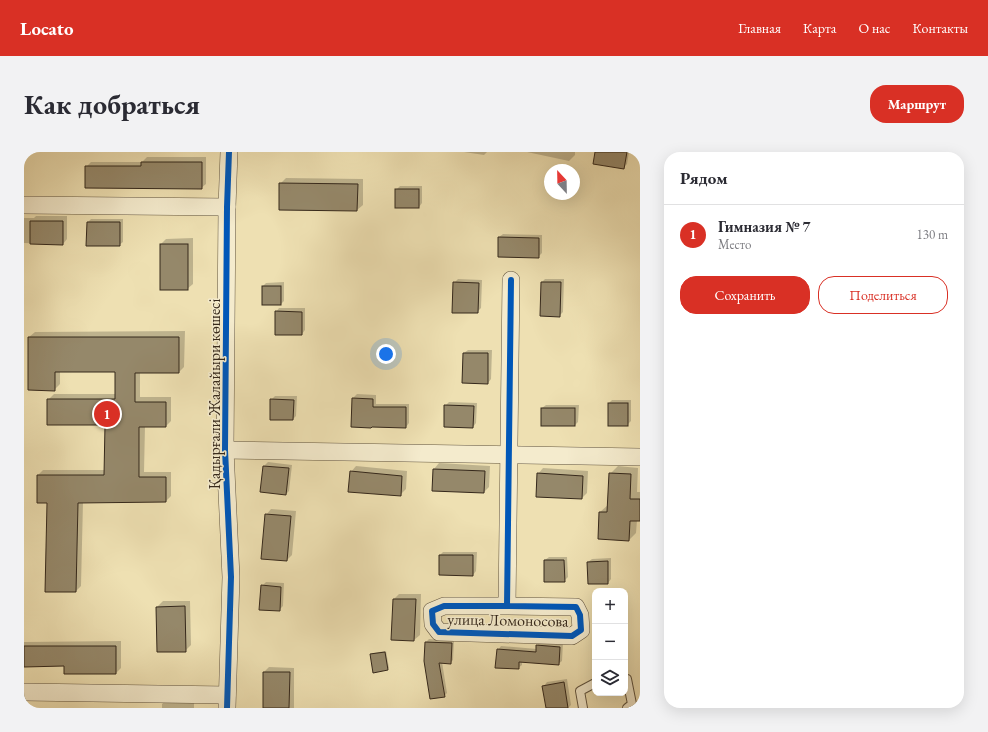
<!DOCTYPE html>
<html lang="ru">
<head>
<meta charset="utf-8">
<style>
  :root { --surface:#fff; --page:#f2f2f3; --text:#2b2b33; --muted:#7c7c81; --line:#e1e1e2; --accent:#d93025 }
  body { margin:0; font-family:"EB Garamond",serif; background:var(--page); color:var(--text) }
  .controls { position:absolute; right:12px; bottom:12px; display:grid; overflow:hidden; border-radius:8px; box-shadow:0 4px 16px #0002 }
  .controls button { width:36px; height:36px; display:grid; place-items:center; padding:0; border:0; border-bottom:1px solid var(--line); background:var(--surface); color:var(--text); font:20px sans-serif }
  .compass { position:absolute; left:520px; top:12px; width:36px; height:36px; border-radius:50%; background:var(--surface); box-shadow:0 4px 16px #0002; rotate:338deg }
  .you { position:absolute; left:362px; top:202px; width:14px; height:14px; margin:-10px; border:3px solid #fff; border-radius:50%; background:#1a73e8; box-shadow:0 0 0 6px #1a73e833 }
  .badge { display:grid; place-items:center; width:26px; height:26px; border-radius:50%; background:var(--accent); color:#fff; font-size:13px; font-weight:700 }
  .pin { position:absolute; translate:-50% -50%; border:2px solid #fff; box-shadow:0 1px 4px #0006 }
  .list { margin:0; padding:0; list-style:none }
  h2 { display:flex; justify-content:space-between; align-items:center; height:52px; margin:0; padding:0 16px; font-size:17px }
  h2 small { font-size:13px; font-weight:400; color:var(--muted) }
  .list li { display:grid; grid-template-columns:26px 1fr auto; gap:12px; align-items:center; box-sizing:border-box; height:60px; padding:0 16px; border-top:1px solid var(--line) }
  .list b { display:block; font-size:15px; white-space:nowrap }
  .list p { margin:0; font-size:13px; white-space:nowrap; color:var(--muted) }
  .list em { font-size:13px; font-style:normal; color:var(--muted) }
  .actions { display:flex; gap:8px; padding:12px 16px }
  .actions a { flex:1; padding:9px 0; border:1px solid var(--accent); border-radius:16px; text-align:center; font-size:14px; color:var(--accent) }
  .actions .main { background:var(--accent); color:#fff }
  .icon { flex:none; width:22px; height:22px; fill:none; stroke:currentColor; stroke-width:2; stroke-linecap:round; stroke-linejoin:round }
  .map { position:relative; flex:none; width:616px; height:556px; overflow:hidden; border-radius:16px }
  header { display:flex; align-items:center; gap:24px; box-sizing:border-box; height:56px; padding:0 20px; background:var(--accent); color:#fff }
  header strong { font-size:19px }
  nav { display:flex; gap:22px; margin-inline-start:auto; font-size:14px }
  .intro { display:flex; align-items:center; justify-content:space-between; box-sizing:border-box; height:96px; padding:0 24px }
  h1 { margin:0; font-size:28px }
  .button { padding:10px 18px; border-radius:16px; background:var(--accent); color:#fff; font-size:14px; font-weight:700 }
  main { display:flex; gap:24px; padding:0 24px }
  aside { flex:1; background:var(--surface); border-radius:16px; box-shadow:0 4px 16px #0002 }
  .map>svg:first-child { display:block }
  .shadow { fill:#0003 }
  .building { fill:#95886a; stroke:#35281b }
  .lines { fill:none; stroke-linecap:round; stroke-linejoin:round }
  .lane-casing { stroke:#635641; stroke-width:10 }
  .street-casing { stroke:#635641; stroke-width:18 }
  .lane { stroke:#f4ebcd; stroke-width:8 }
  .street { stroke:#f4ebcd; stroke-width:17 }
  .cycleway-casing { stroke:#f4ebcd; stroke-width:8 }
  .cycleway { stroke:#0057b8; stroke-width:6 }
  .labels { text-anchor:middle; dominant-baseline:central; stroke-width:3; stroke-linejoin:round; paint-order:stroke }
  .street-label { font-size:16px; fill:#35281b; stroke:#f4ebcd }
</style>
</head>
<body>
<header>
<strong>Locato</strong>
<nav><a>Главная</a><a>Карта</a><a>О нас</a><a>Контакты</a></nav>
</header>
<div class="intro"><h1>Как добраться</h1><a class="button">Маршрут</a></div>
<main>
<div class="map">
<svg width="616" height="556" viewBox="0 0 616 556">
  <rect width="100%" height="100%" fill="#eee0b2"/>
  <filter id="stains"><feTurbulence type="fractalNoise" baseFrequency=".005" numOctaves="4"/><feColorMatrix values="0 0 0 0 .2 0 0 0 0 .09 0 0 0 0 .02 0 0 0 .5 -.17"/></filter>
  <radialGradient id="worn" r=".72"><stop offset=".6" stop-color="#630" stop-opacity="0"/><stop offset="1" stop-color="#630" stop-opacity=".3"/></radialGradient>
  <g class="shadow">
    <polygon points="440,0 463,0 460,3"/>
    <polygon points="503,0 551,0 551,3 545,9"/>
    <polygon points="572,0 605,0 603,12 600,15"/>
    <polygon points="123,5 182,5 182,32 177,36 62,15 67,10 118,10"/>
    <polygon points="262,26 339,27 339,53 333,58 256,57 256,32"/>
    <polygon points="376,34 398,34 398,51 395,55 372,38"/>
    <polygon points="12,64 43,64 43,87 39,92 0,91 0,66 10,66"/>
    <polygon points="67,67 99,67 99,90 95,93 64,70"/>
    <polygon points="479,82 518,83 518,101 514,105 475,85"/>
    <polygon points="169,86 169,132 163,137 137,92 142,87"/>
    <polygon points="434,127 458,128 457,156 453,160 430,131"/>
    <polygon points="521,127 540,127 539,160 535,164 518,130"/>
    <polygon points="260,130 260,149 257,152 239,134 242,131"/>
    <polygon points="255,156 281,156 281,178 278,182 252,160"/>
    <polygon points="161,179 160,215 155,220 116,220 116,245 147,245 147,269 142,274 121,274 120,320 147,320 147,344 142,349 59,350 57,434 52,439 24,350 14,323 19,318 81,318 82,272 24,248 30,242 92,242 92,219 36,219 36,232 30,238 5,185 11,180"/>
    <polygon points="444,198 468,198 467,227 464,231 440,201"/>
    <polygon points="333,242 352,243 352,252 385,252 385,271 382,275 328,274 329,246"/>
    <polygon points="251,244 273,244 272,264 269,267 247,248"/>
    <polygon points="588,248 607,248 607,269 603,273 585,251"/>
    <polygon points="425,250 453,251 452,271 449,275 421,254"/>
    <polygon points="522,253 555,253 554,270 551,273 518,256"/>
    <polygon points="244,310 268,313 265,339 262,342 237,340 240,314"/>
    <polygon points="415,311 466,314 465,335 460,340 409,338 410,317"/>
    <polygon points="332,314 383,319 382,337 376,343 327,320"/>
    <polygon points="594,314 614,316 613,340 616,340 616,368 613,368 612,381 605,388 576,360 584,353 586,322"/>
    <polygon points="519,316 564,319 563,341 558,346 514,322"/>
    <polygon points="247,357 272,359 268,403 263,408 242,363"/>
    <polygon points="419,400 453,400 452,419 449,423 416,403"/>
    <polygon points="525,405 543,405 544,425 540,429 521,408"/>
    <polygon points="587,406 587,427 584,431 564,410 568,407"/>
    <polygon points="242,430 260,431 259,454 255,458 238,434"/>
    <polygon points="375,442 397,442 396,483 390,488 368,487 370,447"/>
    <polygon points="139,449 166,449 167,493 161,499 134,499 133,455"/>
    <polygon points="571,457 571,481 569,481 568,460"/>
    <polygon points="405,487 430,489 429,508 426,511 418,510 423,541 420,544 402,490"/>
    <polygon points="97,489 97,516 92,521 41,513 0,514 0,490"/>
    <polygon points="517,490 539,491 538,509 534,512 498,510 498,513 494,516 474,498 477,494 513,497 513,493"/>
    <polygon points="362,499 365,516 364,517 347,502 349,501"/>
    <polygon points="245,515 270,516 270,556 240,556 240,520"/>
    <polygon points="543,527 547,553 544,556 523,556 520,534 523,530"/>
    <polygon points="144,547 170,547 170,556 138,556 138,552"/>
  </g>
  <g class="building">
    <polygon points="571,0 603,0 600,17 569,12"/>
    <polygon points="117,10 178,10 178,37 61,36 61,14 117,14"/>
    <polygon points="255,31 334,32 333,59 255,58"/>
    <rect x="371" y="37" width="24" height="19"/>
    <polygon points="6,69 39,69 39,93 6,92"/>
    <polygon points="63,70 96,70 96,94 62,94"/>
    <polygon points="474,85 515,86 515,106 474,105"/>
    <rect x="136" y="92" width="28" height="46"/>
    <polygon points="429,130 455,131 454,161 428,161"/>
    <polygon points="517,130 537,130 536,165 516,164"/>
    <rect x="238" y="134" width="19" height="19"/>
    <polygon points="251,159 278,160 278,183 251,183"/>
    <polygon points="4,185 155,185 155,221 111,221 111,250 142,250 142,275 115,275 115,325 142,325 142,350 54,351 52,440 21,440 23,351 13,351 13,323 80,323 81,273 23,273 23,247 91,247 91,220 31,220 31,239 4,238"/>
    <polygon points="439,201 464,201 464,232 438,231"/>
    <polygon points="328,246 349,247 349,255 382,255 382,276 348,275 347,276 327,275"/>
    <polygon points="246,247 270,248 269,268 246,268"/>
    <rect x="584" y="251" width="20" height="23"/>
    <polygon points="420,253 450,254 449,276 420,275"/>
    <rect x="517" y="256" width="34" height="18"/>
    <polygon points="239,314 265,316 262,343 236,340"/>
    <polygon points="409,317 461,319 460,341 408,339"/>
    <polygon points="326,319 378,324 377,344 324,340"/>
    <polygon points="513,321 559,324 558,347 512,345"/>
    <polygon points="585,321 607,322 606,347 616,347 616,369 606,369 605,389 574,387 575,360 583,360"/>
    <polygon points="241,362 267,364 263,409 237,407"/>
    <polygon points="415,403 449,403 449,424 415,423"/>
    <polygon points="520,408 540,408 541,430 520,430"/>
    <polygon points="584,409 584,432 564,432 563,410"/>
    <polygon points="237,433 257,435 256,459 235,458"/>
    <polygon points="369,447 392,447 390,489 367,488"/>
    <polygon points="161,454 162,500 133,500 132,455"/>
    <polygon points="401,490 428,491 427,512 415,511 421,545 406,547 400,509"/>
    <polygon points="512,493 536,495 535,513 495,510 495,517 471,516 473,497 512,500"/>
    <polygon points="0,494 92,494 92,522 40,522 40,514 0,515"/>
    <polygon points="361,500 364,518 349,521 346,502"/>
    <polygon points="239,520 266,520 265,556 239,556"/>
    <polygon points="540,530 544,556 522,556 518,534"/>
  </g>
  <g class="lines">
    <g class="lane-casing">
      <g id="lane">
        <polyline points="601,527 603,527 608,552 603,556"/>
        <polyline points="559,556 556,539 571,531"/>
      </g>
    </g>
    <g class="street-casing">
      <g id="street">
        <polyline points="0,53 203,55"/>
        <polyline points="201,298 616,305"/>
        <polyline points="483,454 552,455 556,463 557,478 548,484 415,480 409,472 408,459 420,454 483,454 487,128"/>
        <polyline points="0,540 203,543"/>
        <polyline points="203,556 207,425 201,298 203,55 205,0"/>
      </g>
    </g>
    <use href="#lane" class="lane"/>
    <use href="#street" class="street"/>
    <g class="cycleway-casing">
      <g id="cycleway">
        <polyline points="483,454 552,455 556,463 557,478 548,484 415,480 409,472 408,459 420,454 483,454 487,128"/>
        <polyline points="203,556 207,425 201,298 203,55 205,0"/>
      </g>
    </g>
    <use href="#cycleway" class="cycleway"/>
  </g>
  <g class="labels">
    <g class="street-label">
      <text transform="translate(190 242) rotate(-90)">Қадырғали Жалайыри көшесі</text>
      <text transform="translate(484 468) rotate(1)">улица Ломоносова</text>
    </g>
  </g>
  <rect width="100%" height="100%" filter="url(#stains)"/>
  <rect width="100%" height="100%" fill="url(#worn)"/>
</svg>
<div class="controls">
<button>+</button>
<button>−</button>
<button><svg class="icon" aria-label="layers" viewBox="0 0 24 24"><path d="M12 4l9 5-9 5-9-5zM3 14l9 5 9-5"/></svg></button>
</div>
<svg class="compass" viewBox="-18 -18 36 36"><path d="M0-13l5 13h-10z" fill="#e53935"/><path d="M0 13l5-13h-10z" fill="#7c7c81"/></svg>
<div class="you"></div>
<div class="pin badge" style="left:83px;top:262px">1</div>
</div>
<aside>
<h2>Рядом<small></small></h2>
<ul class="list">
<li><span class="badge">1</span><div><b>Гимназия № 7</b><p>Место</p></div><em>130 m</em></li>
</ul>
<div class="actions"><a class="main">Сохранить</a><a>Поделиться</a></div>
</aside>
</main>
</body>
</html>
